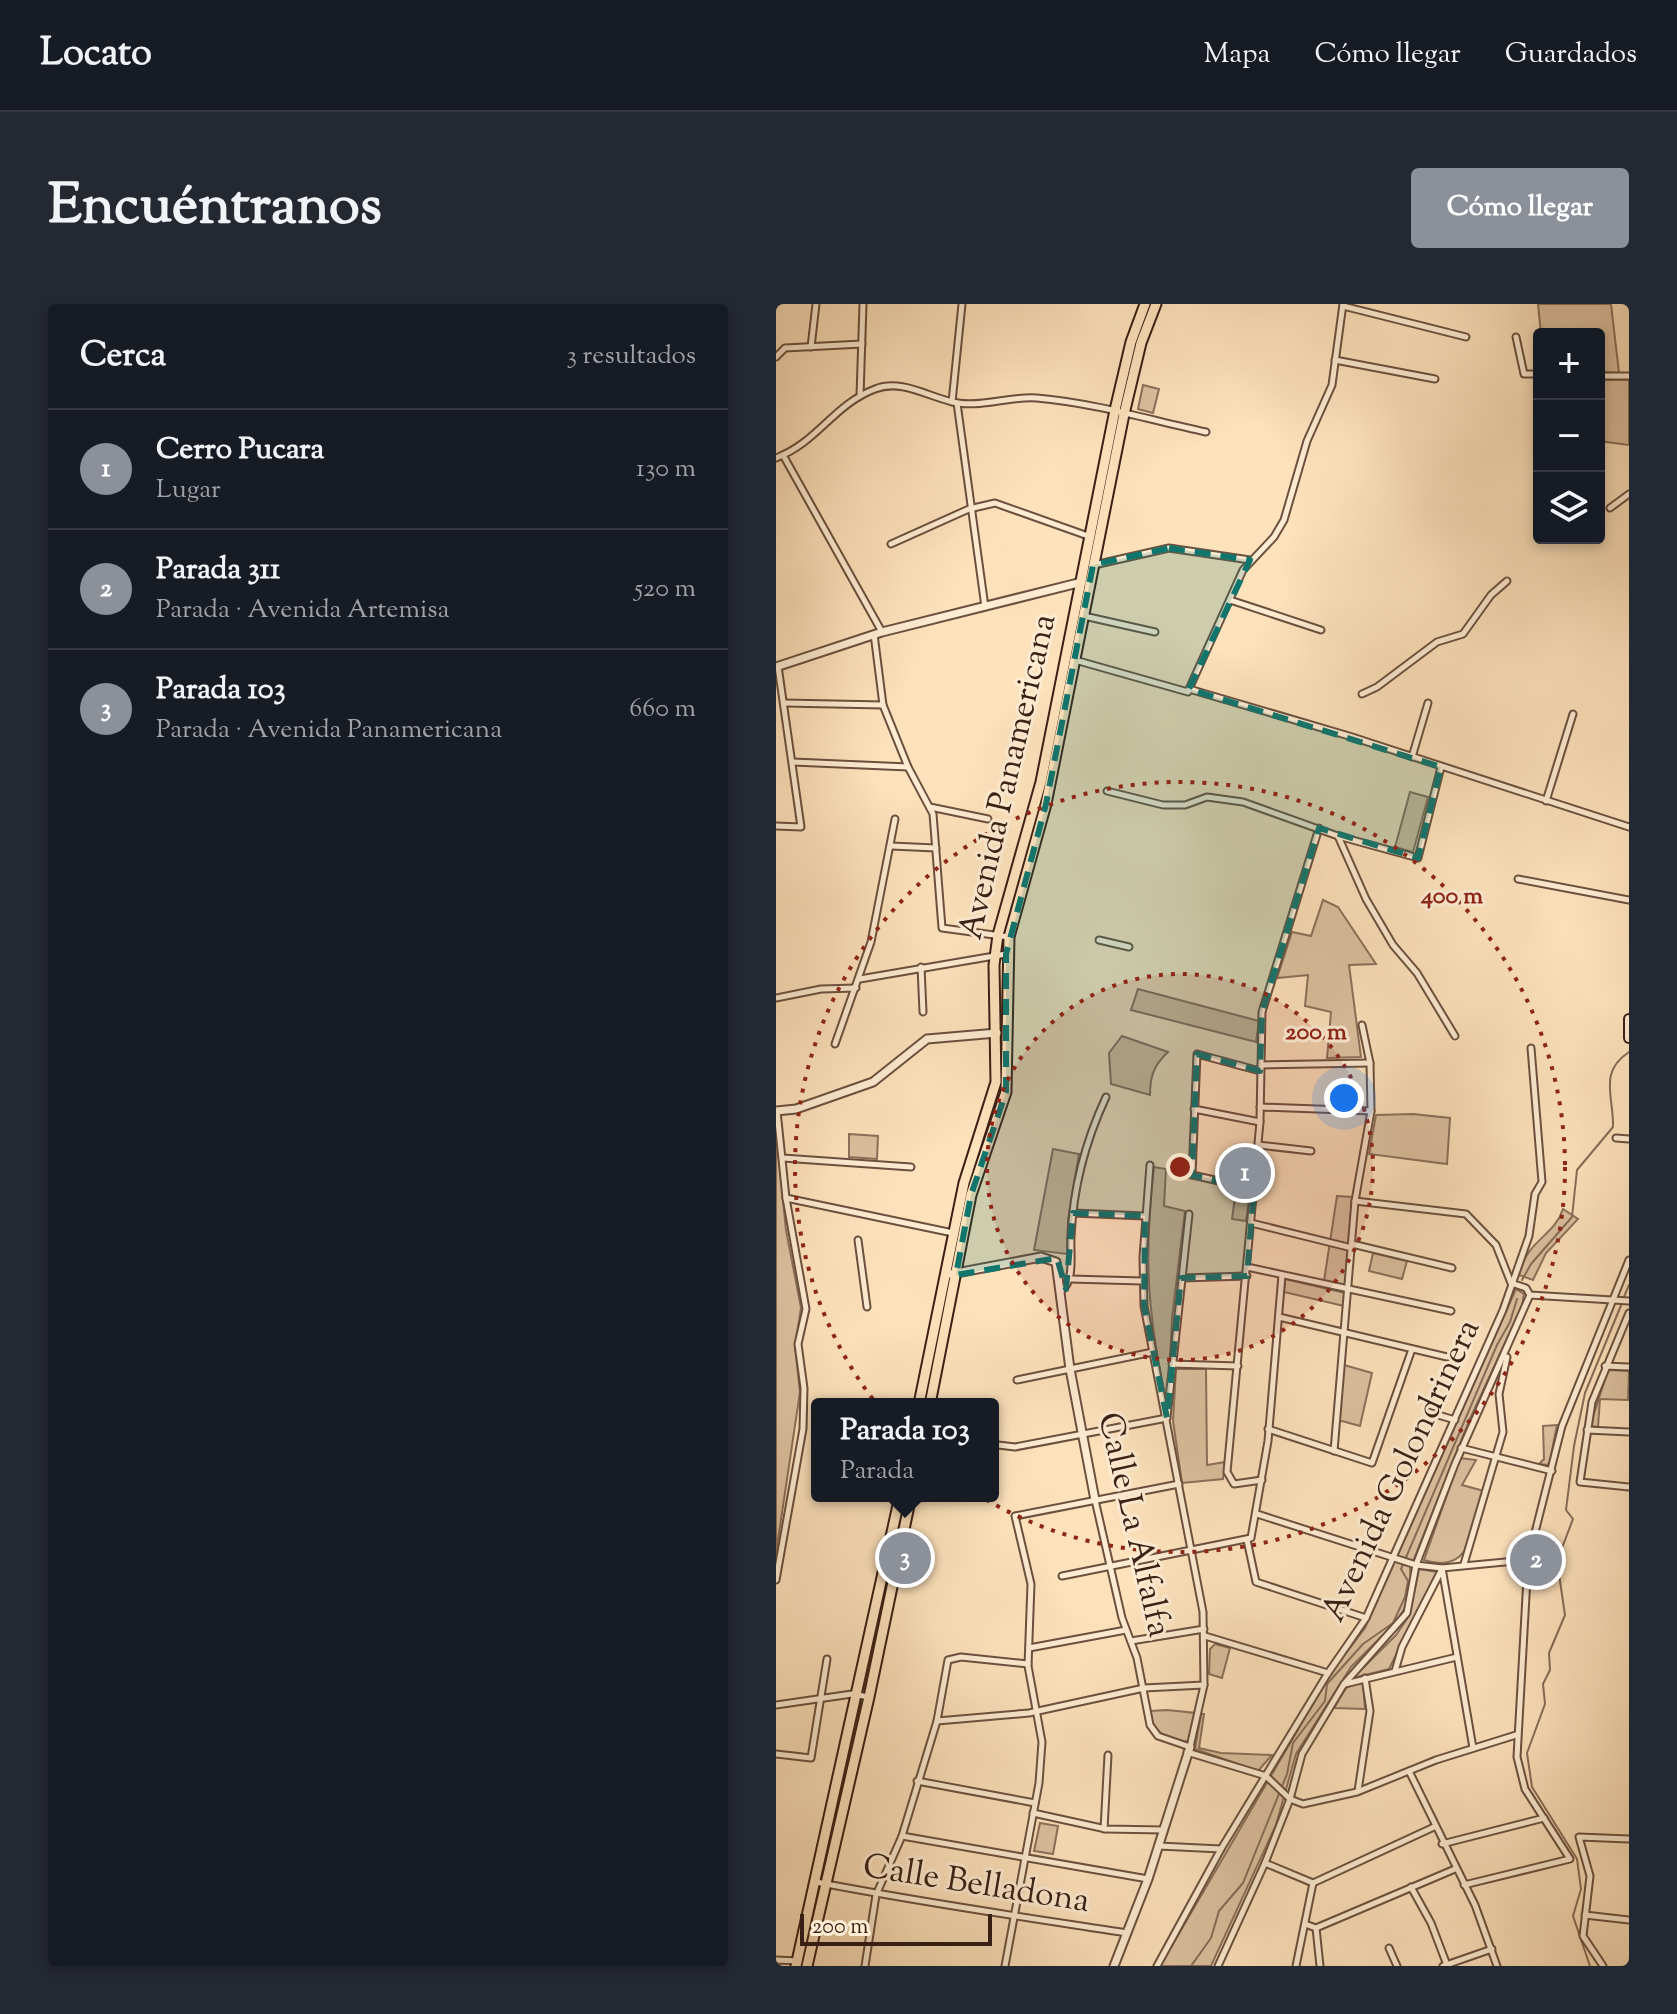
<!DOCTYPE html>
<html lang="es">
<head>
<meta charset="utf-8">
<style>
  :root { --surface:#171b24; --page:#242831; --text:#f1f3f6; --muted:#9ea1a6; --line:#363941; --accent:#8c9099 }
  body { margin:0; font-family:"Sorts Mill Goudy",serif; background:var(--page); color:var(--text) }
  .controls { position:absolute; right:24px; top:24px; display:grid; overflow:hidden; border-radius:8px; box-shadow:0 4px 12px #0003 }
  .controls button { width:72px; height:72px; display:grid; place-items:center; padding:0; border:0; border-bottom:2px solid var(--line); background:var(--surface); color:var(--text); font:40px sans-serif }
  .scale { position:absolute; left:24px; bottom:20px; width:192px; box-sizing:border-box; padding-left:8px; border:4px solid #3a1f14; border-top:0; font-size:22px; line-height:28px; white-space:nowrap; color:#3a1f14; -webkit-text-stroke:6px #feecd3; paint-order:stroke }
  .you { position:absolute; left:568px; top:794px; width:28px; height:28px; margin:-20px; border:6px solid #fff; border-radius:50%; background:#1a73e8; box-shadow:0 0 0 12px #1a73e833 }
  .badge { display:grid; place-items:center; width:52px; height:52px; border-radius:50%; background:var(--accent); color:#fff; font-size:26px; font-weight:700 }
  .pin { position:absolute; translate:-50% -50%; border:4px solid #fff; box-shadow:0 2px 8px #0006 }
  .popup { position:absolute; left:35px; top:1094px; width:188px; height:104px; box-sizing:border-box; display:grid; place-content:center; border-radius:8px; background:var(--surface); filter:drop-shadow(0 2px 6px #0005); font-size:26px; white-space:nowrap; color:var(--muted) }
  .popup b { font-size:30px; color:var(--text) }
  .popup::after { content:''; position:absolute; left:50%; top:100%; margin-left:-16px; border:16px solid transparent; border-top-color:var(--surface) }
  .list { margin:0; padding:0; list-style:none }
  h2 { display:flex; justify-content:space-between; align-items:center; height:104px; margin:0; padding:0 32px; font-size:34px }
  h2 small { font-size:26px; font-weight:400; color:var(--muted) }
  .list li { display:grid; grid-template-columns:52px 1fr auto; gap:24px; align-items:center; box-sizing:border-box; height:120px; padding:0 32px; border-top:2px solid var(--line) }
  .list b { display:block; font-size:30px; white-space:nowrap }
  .list p { margin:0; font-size:26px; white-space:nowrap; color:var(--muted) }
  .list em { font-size:26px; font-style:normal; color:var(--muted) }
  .icon { flex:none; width:44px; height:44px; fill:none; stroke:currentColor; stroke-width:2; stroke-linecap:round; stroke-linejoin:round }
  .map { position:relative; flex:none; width:853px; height:1662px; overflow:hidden; border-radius:8px }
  header { display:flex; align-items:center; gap:48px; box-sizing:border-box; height:112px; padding:0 40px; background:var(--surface); border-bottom:2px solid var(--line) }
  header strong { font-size:38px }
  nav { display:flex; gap:44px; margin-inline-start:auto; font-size:28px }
  .intro { display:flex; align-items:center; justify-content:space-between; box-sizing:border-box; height:192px; padding:0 48px }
  h1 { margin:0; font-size:56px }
  .button { padding:20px 36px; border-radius:8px; background:var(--accent); color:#fff; font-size:28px; font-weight:700 }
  main { display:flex; gap:48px; padding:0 48px }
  aside { flex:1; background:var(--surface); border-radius:8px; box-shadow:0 4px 12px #0003 }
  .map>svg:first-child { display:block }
  .green { fill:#dcc19f; stroke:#8b705a; stroke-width:2 }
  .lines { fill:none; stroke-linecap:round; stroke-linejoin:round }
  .stream { stroke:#876c57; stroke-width:2 }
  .minor-casing { stroke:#6b503e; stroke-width:9 }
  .tertiary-casing { stroke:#6b503e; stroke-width:11 }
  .secondary-casing { stroke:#3a1f14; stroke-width:12 }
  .primary-casing { stroke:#3a1f14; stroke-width:13 }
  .minor { stroke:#feecd3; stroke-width:5 }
  .tertiary { stroke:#feecd3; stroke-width:7 }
  .secondary { stroke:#feecd3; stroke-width:8 }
  .primary { stroke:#fde2bc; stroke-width:9 }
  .marked { fill:#0f766e; fill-opacity:0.2; stroke:#0f766e; stroke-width:6; stroke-dasharray:16 10; stroke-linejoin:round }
  .ring { fill:none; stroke:#8f2418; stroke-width:4; stroke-dasharray:4 8 }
  .labels { text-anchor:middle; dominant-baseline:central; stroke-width:6; stroke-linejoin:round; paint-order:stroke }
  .street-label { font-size:34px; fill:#3a1f14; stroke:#feecd3 }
  .centre { fill:#8f2418; stroke:#feecd3; stroke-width:4 }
  .ring-label { font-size:24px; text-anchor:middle; font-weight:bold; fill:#8f2418; stroke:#feecd3; stroke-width:6; stroke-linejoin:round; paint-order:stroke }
</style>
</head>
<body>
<header>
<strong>Locato</strong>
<nav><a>Mapa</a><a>Cómo llegar</a><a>Guardados</a></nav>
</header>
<div class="intro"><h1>Encuéntranos</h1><a class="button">Cómo llegar</a></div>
<main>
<aside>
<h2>Cerca<small>3 resultados</small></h2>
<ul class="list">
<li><span class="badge">1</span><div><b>Cerro Pucara</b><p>Lugar</p></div><em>130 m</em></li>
<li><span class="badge">2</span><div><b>Parada 311</b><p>Parada · Avenida Artemisa</p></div><em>520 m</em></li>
<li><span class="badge">3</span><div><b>Parada 103</b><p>Parada · Avenida Panamericana</p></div><em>660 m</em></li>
</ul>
</aside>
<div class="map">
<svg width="853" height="1662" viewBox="0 0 853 1662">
  <rect width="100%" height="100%" fill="#fde2bc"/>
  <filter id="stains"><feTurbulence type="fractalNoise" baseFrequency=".0025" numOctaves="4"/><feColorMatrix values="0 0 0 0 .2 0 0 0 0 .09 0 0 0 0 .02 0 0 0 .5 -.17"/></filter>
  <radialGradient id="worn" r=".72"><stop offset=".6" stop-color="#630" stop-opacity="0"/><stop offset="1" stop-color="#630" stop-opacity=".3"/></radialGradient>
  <g class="green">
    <polygon points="762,0 835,0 843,69 823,68 823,30 765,30"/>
    <polygon points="823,76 853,76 853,141 823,137"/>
    <polygon points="367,81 383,85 377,109 362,105"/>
    <polygon points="634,488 652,493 637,548 619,543"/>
    <polygon points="547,596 562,603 600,660 573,661 585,753 551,754 555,708 529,702 532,671 501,674 516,628 535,632"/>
    <polygon points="362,685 483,717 480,738 355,706"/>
    <path d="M346 732 392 748C378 761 374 772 374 791L335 780 333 749Z"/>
    <polygon points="637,810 674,814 671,860 593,850 600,811"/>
    <polygon points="0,827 10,926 25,1004 19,1042 24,1088 0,1249"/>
    <polygon points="73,830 102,832 101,855 73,853"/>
    <polygon points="277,845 303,850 292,916 291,950 258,946"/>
    <path d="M378 863 390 865 388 902 409 907 396 1014 392 1105C372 1015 367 955 378 863Z"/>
    <polygon points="460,886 474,891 470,917 456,915"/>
    <polygon points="561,892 576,893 570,982 548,977"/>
    <path d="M787 905 802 915 770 949 757 976 743 971C751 935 778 933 787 905Z"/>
    <polygon points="597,949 631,957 626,975 593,967"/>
    <polygon points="509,975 569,989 568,1002 508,988"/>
    <polygon points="740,985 748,990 746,1002 693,1117 634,1265 635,1280 630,1302 620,1318 575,1363 520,1450 500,1521 435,1662 384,1662 555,1369 589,1324"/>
    <polygon points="568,1061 596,1069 584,1122 562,1116"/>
    <polygon points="400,1065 430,1065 431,1161 449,1158 447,1175 406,1179 397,1117"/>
    <polygon points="832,1066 853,1067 852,1096 824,1095 822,1123 814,1122"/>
    <polygon points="781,1121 774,1157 772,1161 763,1160 768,1155 767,1122"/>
    <path d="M684 1154 700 1156 686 1181 708 1187C697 1222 697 1272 648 1256Z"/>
    <polygon points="127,1192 131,1192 91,1388 88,1387"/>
    <polygon points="760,1237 780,1240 774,1271 754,1267"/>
    <polygon points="643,1265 661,1268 613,1365 577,1374 620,1331 633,1312"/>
    <polygon points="439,1340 454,1344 446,1374 433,1370 434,1345"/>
    <polygon points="587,1376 589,1405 558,1404 570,1384"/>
    <polygon points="85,1400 88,1401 48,1574 45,1573"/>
    <path d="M391 1406 420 1409 413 1437C393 1439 375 1428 374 1407Z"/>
    <polygon points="425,1410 428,1410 423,1444 445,1449 496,1451 482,1467 419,1445"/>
    <polygon points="264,1519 282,1522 277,1550 258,1547"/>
  </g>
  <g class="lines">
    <g class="stream">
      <path d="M746 976 755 960 796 913 801 866 837 823C838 793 822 768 853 748"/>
      <polyline points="848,993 853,981"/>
      <polyline points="415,1662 435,1634 443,1607 467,1579 511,1470 517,1439 549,1397 551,1380 587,1340 617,1319 629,1293 632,1277 625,1265 721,1041 734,1018 741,995"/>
      <polyline points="814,1662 797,1612 805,1585 801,1555 756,1483 751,1449 769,1400 767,1380 774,1366 773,1349 789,1311 781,1257 797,1215 790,1206 798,1142 809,1089 846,999"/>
    </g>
    <g class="minor-casing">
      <g id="minor">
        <polyline points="567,0 556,81 531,137 508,216 498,233 467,266 413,385 573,432 853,523"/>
        <polyline points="567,2 690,33"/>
        <polyline points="740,33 748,70 763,70"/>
        <polyline points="35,43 40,0"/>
        <polyline points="0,53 9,44 86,40"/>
        <polyline points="559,56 659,75"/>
        <polyline points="823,72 853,72"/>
        <polyline points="84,92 87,0"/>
        <polyline points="176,98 186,0"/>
        <polyline points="181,99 209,303"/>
        <polyline points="7,151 106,328"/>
        <path d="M0 154C42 138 57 101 99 85 127 74 155 95 182 99 208 103 235 92 261 94 319 99 374 116 430 128"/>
        <polyline points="834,204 853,190"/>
        <polyline points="115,240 193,205 219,199 312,232"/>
        <polyline points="318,261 393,244 474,256"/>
        <polyline points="454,296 545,326"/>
        <polyline points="308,312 379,328"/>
        <polyline points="98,330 107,401 132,463 157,510 166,624 233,633"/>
        <polyline points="299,356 412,388"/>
        <polyline points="586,390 601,383 661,338 687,330 715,291 731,277"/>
        <polyline points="8,399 107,401"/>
        <polyline points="636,453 652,399"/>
        <polyline points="17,458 132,463"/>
        <polyline points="331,487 387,501 409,501 431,493 467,498 562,532 590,595 617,641 641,669 679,732"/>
        <polyline points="770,497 797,410"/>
        <polyline points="154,503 212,515"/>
        <polyline points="0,522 25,523 2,362"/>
        <polyline points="562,532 642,554 665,463"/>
        <polyline points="115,542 160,544"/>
        <polyline points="742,575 853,596"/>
        <polyline points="323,636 353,643"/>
        <polyline points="145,663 147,708"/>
        <polyline points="84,675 230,650"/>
        <polyline points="0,694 45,685 80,684"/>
        <polyline points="59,740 95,638 119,515"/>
        <polyline points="485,761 594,759"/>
        <polyline points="484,803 595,807"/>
        <polyline points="418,805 484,818"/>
        <polyline points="840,834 853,835"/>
        <polyline points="482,841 535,847"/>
        <polyline points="7,854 135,863"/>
        <polyline points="399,867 478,885"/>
        <polyline points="416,871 421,750 484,767"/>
        <polyline points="10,894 177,929"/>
        <polyline points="579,897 690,910 720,941 735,979 750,984 754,991 853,997"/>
        <polyline points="297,909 369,912"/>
        <polyline points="475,919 576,944"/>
        <polyline points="82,936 91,1003"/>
        <polyline points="576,940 676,964"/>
        <polyline points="471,963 675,1007"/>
        <polyline points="406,974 471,972"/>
        <polyline points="294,975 366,977"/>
        <path d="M286 986C299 977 294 948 295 933 297 884 310 836 330 793"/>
        <polyline points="853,1009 816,1098 804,1178 853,1183"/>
        <polyline points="503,1013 671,1053"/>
        <polyline points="396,1060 462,1062"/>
        <polyline points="829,1062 853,1063"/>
        <polyline points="241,1076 377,1048"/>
        <polyline points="652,1108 679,1116"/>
        <polyline points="391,1113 413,910"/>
        <polyline points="492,1125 596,1159 636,1045"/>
        <polyline points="811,1126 853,1128"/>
        <polyline points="222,1141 239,1143 391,1114"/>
        <polyline points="685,1144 776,1167"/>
        <polyline points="558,1147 579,897 595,807 594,759 586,721"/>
        <polyline points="486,1176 458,1180 451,1168 484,818 486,708 543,524"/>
        <polyline points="319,1196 346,1314 361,1354 374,1421 382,1432 414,1443 428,1381 427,1308 368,1002 367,953 374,861"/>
        <polyline points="481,1210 640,1261 666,1264 751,1256"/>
        <polyline points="471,1236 480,1278 590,1314"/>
        <polyline points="688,1260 727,1128 723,1090 731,1053"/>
        <polyline points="666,1264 697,1444"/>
        <polyline points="286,1272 475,1234 492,1137 506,971"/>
        <polyline points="0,1276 27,1125 28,1084 22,1040 30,1005 10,894 1,807"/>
        <polyline points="429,1332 552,1369"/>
        <polyline points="355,1337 428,1325"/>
        <polyline points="253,1344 350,1326"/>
        <polyline points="619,1367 626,1343 666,1265"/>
        <polyline points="569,1380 681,1353"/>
        <polyline points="0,1401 76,1390 93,1393"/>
        <polyline points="161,1417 253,1409 368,1384 428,1381"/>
        <polyline points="411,1448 490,1472 514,1495 527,1500 581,1488 660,1456 740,1431"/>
        <polyline points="0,1450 35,1454 51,1355"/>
        <polyline points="633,1467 699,1601 721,1662"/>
        <polyline points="141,1477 259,1499"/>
        <polyline points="582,1487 594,1407 589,1374"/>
        <polyline points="257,1509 330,1525 388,1526"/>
        <polyline points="328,1525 332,1451"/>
        <polyline points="126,1532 372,1575"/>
        <polyline points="666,1540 768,1514"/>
        <polyline points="383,1542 445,1545"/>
        <polyline points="489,1559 537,1579 658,1523"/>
        <path d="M40 1578C143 1598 247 1613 351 1629"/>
        <polyline points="688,1581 794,1555 749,1485 741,1453 752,1256 786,1122 853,956"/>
        <polyline points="635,1583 655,1619 671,1661"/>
        <polyline points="809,1611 853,1616"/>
        <polyline points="529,1620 540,1624 679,1565"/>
        <polyline points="540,1624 544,1662"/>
        <polyline points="613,1644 621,1662"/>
        <polyline points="0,1656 23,1657"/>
        <polyline points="89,1662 100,1591 126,1532 161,1417 172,1356 185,1353 252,1360"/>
        <polyline points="229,1662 263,1479 266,1438 252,1362 255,1280 239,1212 403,1180"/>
        <polyline points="381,1662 445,1545 552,1369 590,1314 727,1006 753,932 759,890 766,878 755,744"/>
        <polyline points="442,1662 489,1559 514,1495 526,1450 568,1380 631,1309 640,1261 679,1160 754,991"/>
        <polyline points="520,1662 537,1579"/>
        <polyline points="667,1662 716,1645"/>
        <polyline points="827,1662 807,1632 814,1572 803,1533 853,1535"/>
      </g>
    </g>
    <g class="tertiary-casing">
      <g id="tertiary">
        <polyline points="0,363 106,328 306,278"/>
        <polyline points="0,807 20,805 97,778 151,735 221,729"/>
        <polyline points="175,970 265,953 280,958 294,1065 319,1196"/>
        <polyline points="338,1662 372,1575 414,1443"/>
      </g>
    </g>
    <g class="secondary-casing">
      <polyline id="secondary" points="853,715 853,734"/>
    </g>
    <g class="primary-casing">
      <g id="primary">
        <polyline points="143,1100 188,879 220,778 218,661 222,631 265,478 339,106 355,38 369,0"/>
        <polyline points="154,1100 195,891 230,788 233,633 270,500 348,110 365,39 380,0"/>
        <polyline points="20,1662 124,1192"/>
        <polyline points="31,1662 93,1393 135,1192"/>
      </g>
    </g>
    <use href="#minor" class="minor"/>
    <use href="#tertiary" class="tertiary"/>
    <use href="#secondary" class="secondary"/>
    <use href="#primary" class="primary"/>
  </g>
  <path class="marked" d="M393 244 474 256 413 385 665 463 642 554 543 524 486 708 484 767 421 750 416 871 478 885 471 972 405 974 391 1114 368 1002 369 912 297 909 290 985 281 954 180 971 195 891 230 788V650L270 500 317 261Z"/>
  <circle cx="404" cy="863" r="193" fill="#8f2418" fill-opacity=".12"/>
  <g class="ring">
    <circle cx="404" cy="863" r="193"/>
    <circle cx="404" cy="863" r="385"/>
  </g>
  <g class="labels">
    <g class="street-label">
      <text transform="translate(233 473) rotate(-77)">Avenida Panamericana</text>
      <text transform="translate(626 1167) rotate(-65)">Avenida Golondrinera</text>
      <text transform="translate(357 1221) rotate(77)">Calle La Alfalfa</text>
      <text transform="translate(200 1581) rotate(9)">Calle Belladona</text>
    </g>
  </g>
  <circle cx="404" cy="863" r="12" class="centre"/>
  <g class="ring-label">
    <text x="676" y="599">400 m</text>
    <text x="540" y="735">200 m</text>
  </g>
  <rect width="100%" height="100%" filter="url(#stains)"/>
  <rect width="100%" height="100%" fill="url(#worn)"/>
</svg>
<div class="controls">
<button>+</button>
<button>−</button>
<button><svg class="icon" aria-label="layers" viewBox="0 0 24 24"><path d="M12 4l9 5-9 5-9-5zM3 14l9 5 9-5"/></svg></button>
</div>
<div class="scale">200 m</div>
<div class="you"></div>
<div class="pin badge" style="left:469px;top:869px">1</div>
<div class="pin badge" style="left:760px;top:1256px">2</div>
<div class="pin badge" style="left:129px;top:1254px">3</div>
<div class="popup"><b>Parada 103</b>Parada</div>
</div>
</main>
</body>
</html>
